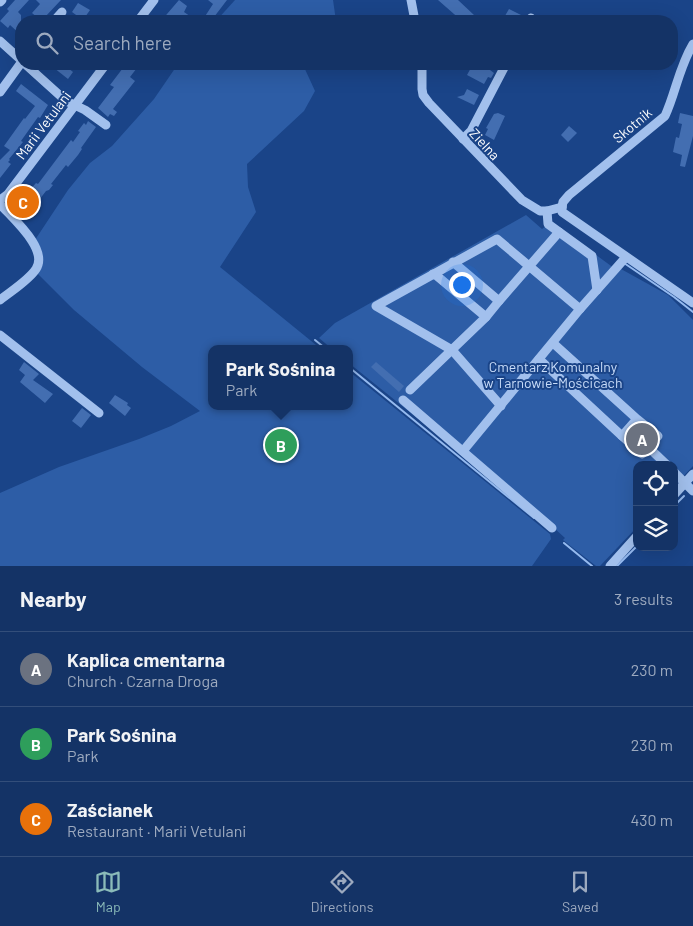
<!DOCTYPE html>
<html lang="en">
<head>
<meta charset="utf-8">
<style>
  :root { --surface:#143366; --page:#213f6f; --text:#f1f3f6; --muted:#9daabf; --line:#334e7a; --accent:#8bbbb9 }
  body { margin:0; font-family:Barlow,sans-serif; background:var(--page); color:var(--text) }
  .controls { position:absolute; right:15px; bottom:15px; display:grid; overflow:hidden; border-radius:10px; box-shadow:0 5px 20px #0002 }
  .controls button { width:45px; height:45px; display:grid; place-items:center; padding:0; border:0; border-bottom:1px solid var(--line); background:var(--surface); color:var(--text); font:25px sans-serif }
  .you { position:absolute; left:461px; top:284px; width:18px; height:18px; margin:-12px; border:4px solid #fff; border-radius:50%; background:#1a73e8; box-shadow:0 0 0 8px #1a73e833 }
  .badge { display:grid; place-items:center; width:32px; height:32px; border-radius:50%; background:var(--accent); color:#fff; font-size:16px; font-weight:700 }
  .pin { position:absolute; translate:-50% -50%; border:2px solid #fff; box-shadow:0 1px 5px #0006 }
  .popup { position:absolute; left:208px; top:345px; width:145px; height:65px; box-sizing:border-box; display:grid; place-content:center; border-radius:10px; background:var(--surface); filter:drop-shadow(0 1px 4px #0005); font-size:16px; white-space:nowrap; color:var(--muted) }
  .popup b { font-size:19px; color:var(--text) }
  .popup::after { content:''; position:absolute; left:50%; top:100%; margin-left:-10px; border:10px solid transparent; border-top-color:var(--surface) }
  .list { margin:0; padding:0; list-style:none }
  h2 { display:flex; justify-content:space-between; align-items:center; height:65px; margin:0; padding:0 20px; font-size:21px }
  h2 small { font-size:16px; font-weight:400; color:var(--muted) }
  .list li { display:grid; grid-template-columns:32px 1fr auto; gap:15px; align-items:center; box-sizing:border-box; height:75px; padding:0 20px; border-top:1px solid var(--line) }
  .list b { display:block; font-size:19px; white-space:nowrap }
  .list p { margin:0; font-size:16px; white-space:nowrap; color:var(--muted) }
  .list em { font-size:16px; font-style:normal; color:var(--muted) }
  .icon { flex:none; width:28px; height:28px; fill:none; stroke:currentColor; stroke-width:2; stroke-linecap:round; stroke-linejoin:round }
  .map { position:relative; flex:none; width:693px; height:566px; overflow:hidden }
  .search { position:absolute; background:var(--surface); box-shadow:0 5px 20px #0002; left:15px; right:15px; top:15px; height:55px; display:flex; align-items:center; gap:12px; box-sizing:border-box; padding:0 18px; border-radius:20px; color:var(--muted); font-size:19px }
  .sheet { height:290px; background:var(--surface) }
  nav { display:flex; justify-content:space-around; align-items:center; box-sizing:border-box; height:70px; border-top:1px solid var(--line); background:var(--surface); font-size:14px; color:var(--muted) }
  nav a { display:grid; justify-items:center; gap:2px }
  nav .on { color:var(--accent) }
  .map>svg:first-child { display:block }
  .green { fill:#2d5da6 }
  .lines { fill:none; stroke-linecap:round; stroke-linejoin:round }
  .stream { stroke:#95baef; stroke-width:2 }
  .building { fill:#436eb1 }
  .minor { stroke:#a2c0ed; stroke-width:9 }
  .labels { text-anchor:middle; dominant-baseline:central; stroke-width:4; stroke-linejoin:round; paint-order:stroke }
  .street-label { font-size:14px; fill:#fff; stroke:#1a4488 }
  .park-label { font-size:14px; fill:#c8dcf9; stroke:#1a4488 }
</style>
</head>
<body>
<div class="map">
<svg width="693" height="566" viewBox="0 0 693 566">
  <rect width="100%" height="100%" fill="#1a4488"/>
  <g class="green">
    <polygon points="235,0 333,0 336,21 216,21"/>
    <polygon points="178,64 307,64 304,67 315,91 304,111 247,164 248,187 256,212 220,267 321,349 212,349 212,406 350,406 350,372 550,534 551,539 532,566 0,566 0,493 59,467 139,439 171,426 200,411 142,367 74,310 35,271 37,268 33,243 68,190 90,163 112,146 154,99"/>
    <polygon points="526,215 542,229 551,222 618,271 621,269 668,295 693,320 693,466 674,486 674,465 637,465 637,527 600,566 596,566 563,540 565,538 554,528 350,364 350,349 332,349 319,338 335,323"/>
  </g>
  <g class="lines">
    <g class="stream">
      <polyline points="624,263 674,297 693,312"/>
      <polyline points="315,340 326,349"/>
      <polyline points="350,368 534,518"/>
      <polyline points="674,506 684,496"/>
      <polyline points="564,543 592,566"/>
      <polyline points="617,566 637,546"/>
    </g>
  </g>
  <g class="building">
    <polygon points="15,0 29,0 18,12 21,15 21,35 10,25 8,28 0,21 9,11 7,9"/>
    <polygon points="36,0 61,0 45,17 43,15 39,19 32,13 40,4"/>
    <polygon points="179,0 187,6 184,12 197,21 161,21"/>
    <polygon points="208,0 227,0 211,21 202,21 213,4"/>
    <polygon points="438,0 458,0 474,15 472,18 475,21 462,21"/>
    <polygon points="78,3 90,10 83,20 72,12"/>
    <polygon points="509,9 521,15 517,21 502,21"/>
    <polygon points="49,64 63,64 73,72 68,79"/>
    <polygon points="126,64 140,64 130,77 135,81 113,109 117,112 114,116 110,114 108,117 98,108 114,87 110,85"/>
    <polygon points="477,64 493,64 490,70 494,73 491,78 488,77 484,84 467,75 472,66 475,68"/>
    <polygon points="21,84 48,105 40,118 38,117 21,141 23,142 9,159 10,160 8,162 11,164 0,178 0,160 10,150 4,146 24,118 25,119 35,106 16,91"/>
    <polygon points="467,89 479,95 474,105 457,97 464,95"/>
    <polygon points="498,113 505,116 494,140 485,135 488,129 486,128 494,114"/>
    <polygon points="680,113 693,116 693,136 685,167 680,166 682,155 673,152 676,137 679,138 682,124 678,123"/>
    <polygon points="88,121 96,127 81,148 82,149 78,155 68,167 66,165 51,184 53,185 49,190 46,191 36,204 39,207 31,215 21,205 21,200 36,183 38,184 71,140 73,142 80,132 78,131 84,123 86,125"/>
    <polygon points="569,126 577,133 568,142 561,135"/>
    <polygon points="24,362 39,374 33,380 53,394 45,403 20,382 25,375 19,370"/>
    <polygon points="376,362 404,386 399,392 371,367"/>
    <polygon points="115,395 128,403 127,405 131,408 125,416 109,403"/>
    <polygon points="82,408 91,415 81,428 72,421"/>
  </g>
  <g class="lines">
    <g class="minor">
      <polyline points="411,0 415,21"/>
      <polyline points="0,2 2,0"/>
      <polyline points="54,21 62,12"/>
      <polyline points="138,21 154,0"/>
      <polyline points="529,21 531,18"/>
      <polyline points="0,41 21,60"/>
      <polyline points="25,64 66,101 85,110 106,125"/>
      <polyline points="422,64 422,89 423,95 429,103 522,200 540,211 547,211 562,207"/>
      <polyline points="0,92 21,63"/>
      <polyline points="463,139 471,131 506,64"/>
      <polyline points="0,200 8,194 106,64"/>
      <path d="M0 204C12 218 49 249 36 269 28 281 11 291 0 300"/>
      <path d="M562 207 563 202 569 195 665 116C676 92 679 67 693 44"/>
      <polyline points="562,207 562,212 693,303"/>
      <polyline points="547,211 548,224 592,256 597,290"/>
      <polyline points="453,262 499,301 486,317"/>
      <polyline points="499,301 559,232"/>
      <polyline points="0,335 99,413"/>
      <polyline points="553,343 637,419 622,436 642,454 658,436 637,419"/>
      <polyline points="539,359 622,436"/>
      <polyline points="410,390 486,317 437,276 433,274"/>
      <polyline points="403,400 552,528"/>
      <polyline points="501,406 452,350 376,306 497,239 580,309"/>
      <polyline points="648,447 667,465"/>
      <polyline points="463,451 580,309 626,257"/>
      <polyline points="674,472 693,491"/>
      <polyline points="674,495 693,474"/>
      <polyline points="610,566 637,536"/>
    </g>
  </g>
  <g class="labels">
    <g class="street-label">
      <text transform="translate(43 125) rotate(-53)">Marii Vetulani</text>
      <text transform="translate(632 125) rotate(-40)">Skotnik</text>
      <text transform="translate(485 144) rotate(47)">Zielna</text>
    </g>
    <g class="park-label">
      <text x="553" y="366">Cmentarz Komunalny<tspan x="553" dy="16">w Tarnowie-Mościcach</tspan></text>
    </g>
  </g>
</svg>
<div class="controls">
<button><svg class="icon" aria-label="locate" viewBox="0 0 24 24"><circle cx="12" cy="12" r="6"/><path d="M12 2v4M12 18v4M2 12h4M18 12h4"/></svg></button>
<button><svg class="icon" aria-label="layers" viewBox="0 0 24 24"><path d="M12 4l9 5-9 5-9-5zM3 14l9 5 9-5"/></svg></button>
</div>
<div class="you"></div>
<div class="pin badge" style="left:642px;top:439px;background:#6b7280">A</div>
<div class="pin badge" style="left:281px;top:445px;background:#2e9e5b">B</div>
<div class="popup"><b>Park Sośnina</b>Park</div>
<div class="pin badge" style="left:23px;top:202px;background:#e8710a">C</div>
<div class="search"><svg class="icon" aria-label="search" viewBox="0 0 24 24"><circle cx="10" cy="10" r="6"/><path d="M15 15l6 6"/></svg>Search here</div>
</div>
<section class="sheet">
<h2>Nearby<small>3 results</small></h2>
<ul class="list">
<li><span class="badge" style="background:#6b7280">A</span><div><b>Kaplica cmentarna</b><p>Church · Czarna Droga</p></div><em>230 m</em></li>
<li><span class="badge" style="background:#2e9e5b">B</span><div><b>Park Sośnina</b><p>Park</p></div><em>230 m</em></li>
<li><span class="badge" style="background:#e8710a">C</span><div><b>Zaścianek</b><p>Restaurant · Marii Vetulani</p></div><em>430 m</em></li>
</ul>
</section>
<nav>
<a class="on"><svg class="icon" aria-label="map" viewBox="0 0 24 24"><path d="M3 6l6-2 6 2 6-2v14l-6 2-6-2-6 2zM9 4v14M15 6v14"/></svg>Map</a>
<a><svg class="icon" aria-label="directions" viewBox="0 0 24 24"><path d="M12 3l9 9-9 9-9-9zM9 14v-3h6M13 9l2 2-2 2"/></svg>Directions</a>
<a><svg class="icon" aria-label="saved" viewBox="0 0 24 24"><path d="M7 4h10v16l-5-4-5 4z"/></svg>Saved</a>
</nav>
</body>
</html>
